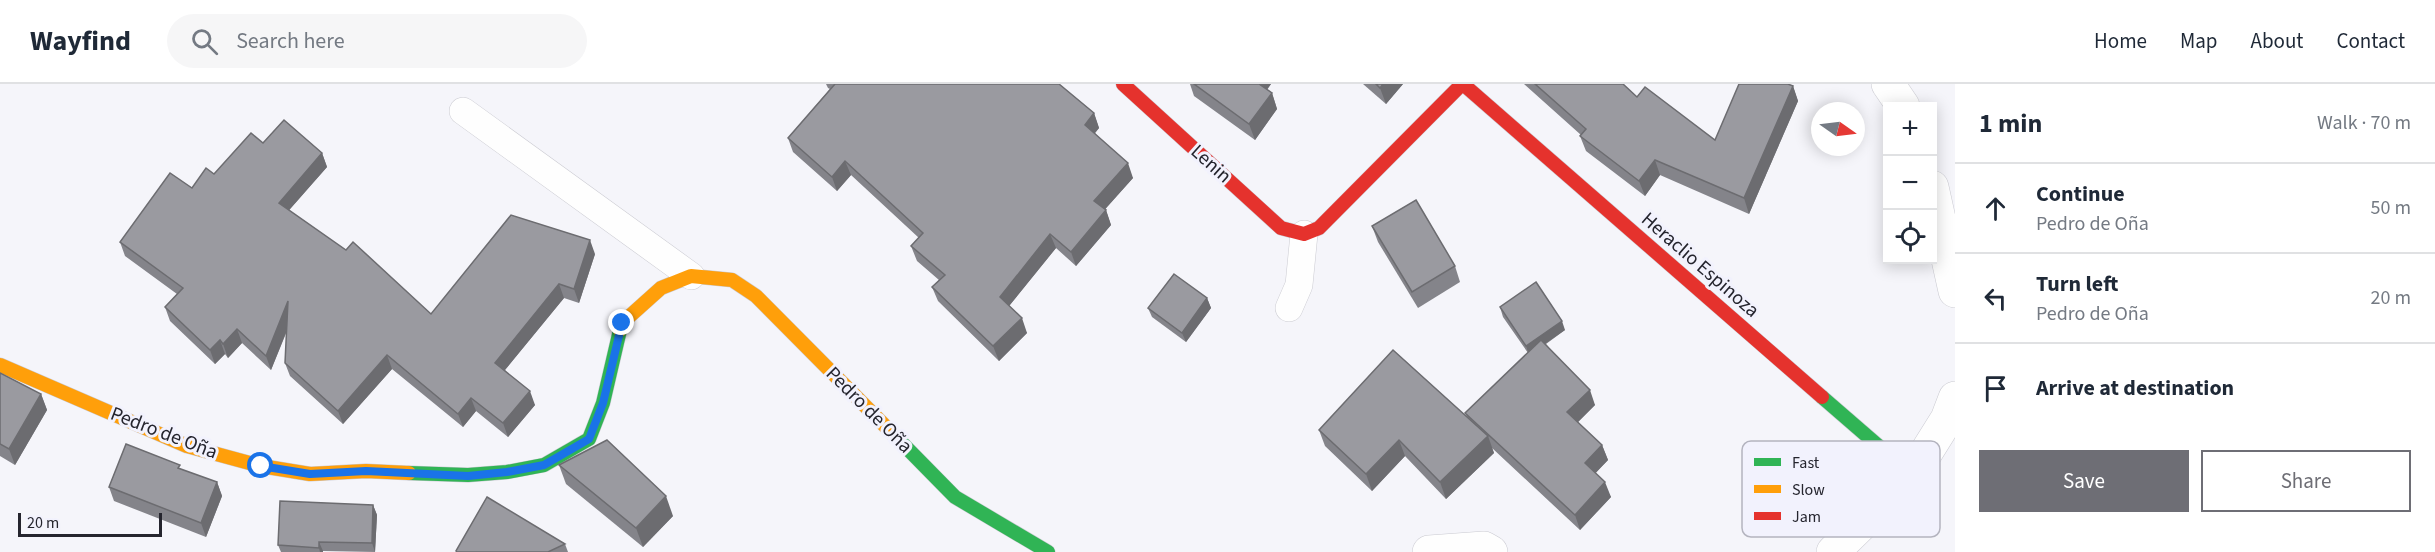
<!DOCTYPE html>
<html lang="en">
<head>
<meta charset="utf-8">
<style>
  :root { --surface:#fff; --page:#f6f6f7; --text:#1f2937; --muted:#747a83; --line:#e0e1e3; --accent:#6e6e75 }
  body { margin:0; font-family:"Source Sans 3",sans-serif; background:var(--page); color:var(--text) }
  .controls { position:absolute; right:18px; top:18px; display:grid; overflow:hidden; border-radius:0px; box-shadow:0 3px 15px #0003 }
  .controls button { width:54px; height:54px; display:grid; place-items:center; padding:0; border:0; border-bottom:2px solid var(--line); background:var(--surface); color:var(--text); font:30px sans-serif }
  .compass { position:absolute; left:1811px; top:18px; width:54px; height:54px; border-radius:50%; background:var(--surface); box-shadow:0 3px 15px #0003; rotate:104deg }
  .scale { position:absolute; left:18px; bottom:15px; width:144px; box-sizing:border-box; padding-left:6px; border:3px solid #25252e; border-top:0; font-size:16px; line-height:21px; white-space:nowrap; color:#25252e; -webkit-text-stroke:4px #f2f2fd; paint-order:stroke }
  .stop { position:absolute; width:18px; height:18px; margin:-14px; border:4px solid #1a73e8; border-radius:50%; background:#fff }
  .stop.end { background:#1a73e8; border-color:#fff; box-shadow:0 2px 6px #0008 }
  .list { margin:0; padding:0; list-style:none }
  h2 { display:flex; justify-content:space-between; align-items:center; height:78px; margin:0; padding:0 24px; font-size:26px }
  h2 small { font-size:20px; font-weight:400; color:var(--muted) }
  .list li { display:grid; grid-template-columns:39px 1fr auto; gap:18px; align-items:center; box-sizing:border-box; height:90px; padding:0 24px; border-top:2px solid var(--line) }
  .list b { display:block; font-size:22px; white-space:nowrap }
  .list p { margin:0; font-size:20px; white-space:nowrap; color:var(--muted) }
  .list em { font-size:20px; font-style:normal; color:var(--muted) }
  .actions { display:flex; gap:12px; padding:18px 24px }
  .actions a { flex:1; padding:14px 0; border:2px solid var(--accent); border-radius:0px; text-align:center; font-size:21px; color:var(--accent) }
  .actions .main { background:var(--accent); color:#fff }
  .icon { flex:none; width:33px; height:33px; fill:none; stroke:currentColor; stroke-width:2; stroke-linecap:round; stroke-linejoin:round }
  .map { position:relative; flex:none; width:1955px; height:468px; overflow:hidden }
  header { display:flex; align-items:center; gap:36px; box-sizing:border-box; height:84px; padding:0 30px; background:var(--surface); border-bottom:2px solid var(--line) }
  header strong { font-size:28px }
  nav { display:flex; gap:33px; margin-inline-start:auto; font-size:21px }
  .search { width:420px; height:54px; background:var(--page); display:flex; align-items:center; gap:15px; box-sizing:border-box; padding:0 21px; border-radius:33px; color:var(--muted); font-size:22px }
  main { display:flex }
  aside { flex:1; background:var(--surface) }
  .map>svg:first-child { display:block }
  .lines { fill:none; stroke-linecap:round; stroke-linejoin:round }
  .lane-casing { stroke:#cacad1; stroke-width:28 }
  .street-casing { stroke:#cacad1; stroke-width:34 }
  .fast-casing { stroke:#cacad1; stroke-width:15 }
  .slow-casing { stroke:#cacad1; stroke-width:15 }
  .jam-casing { stroke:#cacad1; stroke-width:15 }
  .lane { stroke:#fefefe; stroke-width:27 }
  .street { stroke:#fefefe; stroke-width:33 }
  .fast { stroke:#30b455; stroke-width:14 }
  .slow { stroke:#ff9f0a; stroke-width:14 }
  .jam { stroke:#e5322d; stroke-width:14 }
  .wall { fill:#84848a }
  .shaded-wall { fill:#6c6c70 }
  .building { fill:#9a9aa0; stroke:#6c6c70; stroke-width:1.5 }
  .route { stroke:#1a73e8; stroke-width:8 }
  .labels { text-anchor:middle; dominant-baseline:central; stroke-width:6; stroke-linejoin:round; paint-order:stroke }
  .street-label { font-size:20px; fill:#25252e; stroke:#f2f2fd }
  .key { fill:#f2f2fd; stroke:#b4b4bf; stroke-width:1.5 }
  .key-label { font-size:16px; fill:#25252e }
</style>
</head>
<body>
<header>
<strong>Wayfind</strong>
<div class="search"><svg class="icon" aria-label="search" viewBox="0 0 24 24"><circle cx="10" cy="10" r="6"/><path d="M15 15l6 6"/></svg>Search here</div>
<nav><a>Home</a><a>Map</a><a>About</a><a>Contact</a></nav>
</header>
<main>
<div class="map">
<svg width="1955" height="468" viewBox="0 0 1955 468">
  <rect width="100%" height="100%" fill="#f5f5fa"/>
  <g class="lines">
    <g class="lane-casing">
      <g id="lane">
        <polyline points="463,27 691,192"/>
        <polyline points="1289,224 1299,201 1304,150"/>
      </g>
    </g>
    <g class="street-casing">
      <g id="street">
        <polyline points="1888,0 1903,22"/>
        <polyline points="1932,103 1955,207"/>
        <polyline points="1429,468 1484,464 1491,468"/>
        <polyline points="1833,468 1912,391 1947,335 1955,314"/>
      </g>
    </g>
    <g class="fast-casing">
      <g id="fast">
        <polyline points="1822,313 1912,391"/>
        <polyline points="898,355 955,413 1048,468"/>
        <polyline points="409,389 468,391 507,388 544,381 589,355 603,319 620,246"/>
      </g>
    </g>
    <g class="slow-casing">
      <g id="slow">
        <polyline points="620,246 622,239 661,204 691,192 732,196 756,212 898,355"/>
        <polyline points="0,281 187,362 261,382 310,390 366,387 409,389"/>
      </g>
    </g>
    <g class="jam-casing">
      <g id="jam">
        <polyline points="1123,0 1281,144 1304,150 1319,144 1462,0"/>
        <polyline points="1463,0 1822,313"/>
      </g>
    </g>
    <use href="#lane" class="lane"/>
    <use href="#street" class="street"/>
    <use href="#fast" class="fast"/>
    <use href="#slow" class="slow"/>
    <use href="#jam" class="jam"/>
  </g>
  <g class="wall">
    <polygon points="826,0 1059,0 1094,29 1099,44 1095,49 1133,94 1105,125 1106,126 1111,141 1076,182 1056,164 1009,222 1027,249 999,277 938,217 932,203 939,196 917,177 911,162 919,154 851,91 837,107 793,68 788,54 830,5 828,4"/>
    <polygon points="1190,0 1271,0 1267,6 1272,9 1277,25 1255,56 1194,12"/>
    <polygon points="1363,0 1403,0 1386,20"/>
    <polygon points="1524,0 1623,0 1637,13 1715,56 1793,2 1798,17 1749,130 1660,91 1645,112 1586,67 1580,52 1581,51"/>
    <polygon points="263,59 322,69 327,83 289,126 431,230 595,170 579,219 564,214 505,286 535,321 508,353 476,327 463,343 392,285 343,340 290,292 285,279 287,247 271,286 242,259 228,274 225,270 215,280 170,237 165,223 177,210 125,172 120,158 192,104"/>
    <polygon points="1372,142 1455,182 1460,198 1418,224 1378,158"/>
    <polygon points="1207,214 1211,224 1186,258 1152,233 1148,224"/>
    <polygon points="1500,223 1565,246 1546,260 1595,321 1578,338 1602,361 1608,376 1595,389 1611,413 1580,446 1492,364 1494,369 1446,415 1405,372 1372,407 1325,362 1319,346 1467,333 1465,329 1528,269 1503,233"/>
    <polygon points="0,289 41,310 47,326 15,381 0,372"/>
    <polygon points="559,381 673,432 643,463 566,400"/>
    <polygon points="182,386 217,398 222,412 206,453 114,417 109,403"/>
    <polygon points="373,421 377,431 375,468 323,467 323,468 281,468 278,461"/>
    <polygon points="565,460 568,468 456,468 456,467"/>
  </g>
  <g class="shaded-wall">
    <polygon points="1256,0 1271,0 1261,13"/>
    <polygon points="1383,0 1403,0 1386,20 1380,4"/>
    <polygon points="1793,2 1798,17 1749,130 1744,114"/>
    <polygon points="1272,9 1277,25 1255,56 1249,40"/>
    <polygon points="1094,29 1099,44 1090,55 1085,41"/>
    <polygon points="322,69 327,83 284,132 279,119"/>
    <polygon points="1655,76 1660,91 1645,112 1639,97"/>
    <polygon points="845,77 851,91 837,107 832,93"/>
    <polygon points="1128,79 1133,94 1100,131 1094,117"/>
    <polygon points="1106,126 1111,141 1076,182 1071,168"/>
    <polygon points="1050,150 1056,164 1005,227 1000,213"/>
    <polygon points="590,156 595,170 579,219 574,205"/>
    <polygon points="559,200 564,214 500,292 495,279"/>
    <polygon points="1207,214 1211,224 1186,258 1182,249"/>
    <polygon points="288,217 293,231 271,286 266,272"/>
    <polygon points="1022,234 1027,249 999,277 993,262"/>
    <polygon points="1562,237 1565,246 1529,271 1526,262"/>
    <polygon points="237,245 242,259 228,274 223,260"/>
    <polygon points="220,256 225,270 215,280 210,266"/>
    <polygon points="387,271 392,285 343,340 338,327"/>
    <polygon points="1590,306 1595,321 1573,343 1567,328"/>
    <polygon points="530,307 535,321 508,353 503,339"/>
    <polygon points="41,310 47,326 15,381 9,365"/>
    <polygon points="471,314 476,327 463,343 458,330"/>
    <polygon points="1488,352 1494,369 1446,415 1440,398"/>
    <polygon points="1399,356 1405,372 1372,407 1366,390"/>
    <polygon points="1602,361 1608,376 1591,394 1585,379"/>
    <polygon points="217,398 222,412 206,453 201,439"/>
    <polygon points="1605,398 1611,413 1580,446 1575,431"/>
    <polygon points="666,412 673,432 643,463 636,444"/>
    <polygon points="373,421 377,431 375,468 372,459"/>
    <polygon points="319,458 323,467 323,468 320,468 319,464"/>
  </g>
  <g class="building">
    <polygon points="835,0 1059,0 1094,29 1085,41 1128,79 1094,117 1106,126 1071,168 1050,150 1000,213 1022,234 993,262 932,203 945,191 911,162 923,149 845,77 832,93 788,54"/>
    <polygon points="1194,0 1259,0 1272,9 1249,40"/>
    <polygon points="1376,0 1383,0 1380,4"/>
    <polygon points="1535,0 1623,0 1637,13 1645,3 1715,56 1739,0 1788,0 1793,2 1744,114 1655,76 1639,97 1580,52 1586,45"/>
    <polygon points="284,36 322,69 279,119 346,166 353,158 431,230 511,131 590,156 574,205 559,200 495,279 530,307 503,339 471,314 458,330 387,271 338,327 285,279 288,217 266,272 237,245 223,260 220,256 210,266 165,223 183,204 120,158 170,89 192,104 206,84 214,90 251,49 263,59"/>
    <polygon points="1416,116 1455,182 1412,208 1372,142"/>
    <polygon points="1174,190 1207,214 1182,249 1148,224"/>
    <polygon points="1536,198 1562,237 1526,262 1500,223"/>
    <polygon points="1541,256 1590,306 1567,328 1602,361 1585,379 1605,398 1575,431 1465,329"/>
    <polygon points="1393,266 1488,352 1440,398 1399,356 1366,390 1319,346"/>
    <polygon points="0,289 41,310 9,365 0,360"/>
    <polygon points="607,356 666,412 636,444 559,381"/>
    <polygon points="126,360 180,381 178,384 217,398 201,439 109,403"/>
    <polygon points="487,413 565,460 548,468 457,468 456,467"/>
    <polygon points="280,417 373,421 372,459 319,458 319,464 278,461"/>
  </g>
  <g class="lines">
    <polyline class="route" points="261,382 310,390 366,387 468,392 507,388 544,381 589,355 603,319 622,239"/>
  </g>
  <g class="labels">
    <g class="street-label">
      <text transform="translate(1211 80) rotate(42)">Lenin</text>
      <text transform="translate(1700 181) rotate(41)">Heraclio Espinoza</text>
      <text transform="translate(869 326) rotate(45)">Pedro de Oña</text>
      <text transform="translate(164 349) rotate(21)">Pedro de Oña</text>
    </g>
  </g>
  <rect x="1742" y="357" width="198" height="96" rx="9" class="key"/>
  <rect x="1754" y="374" width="27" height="8" fill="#30b455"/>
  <rect x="1754" y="401" width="27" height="8" fill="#ff9f0a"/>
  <rect x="1754" y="428" width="27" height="8" fill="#e5322d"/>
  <g class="key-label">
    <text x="1792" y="384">Fast</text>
    <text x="1792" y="411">Slow</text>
    <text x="1792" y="438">Jam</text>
  </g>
</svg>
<div class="controls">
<button>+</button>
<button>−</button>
<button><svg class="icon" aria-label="locate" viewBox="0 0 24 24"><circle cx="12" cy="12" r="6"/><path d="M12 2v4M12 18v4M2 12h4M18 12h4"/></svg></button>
</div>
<svg class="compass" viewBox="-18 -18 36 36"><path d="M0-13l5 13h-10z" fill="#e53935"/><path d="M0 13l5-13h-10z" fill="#747a83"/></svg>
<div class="scale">20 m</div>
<div class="stop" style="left:261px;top:382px"></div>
<div class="stop end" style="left:622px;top:239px"></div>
</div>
<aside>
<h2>1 min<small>Walk · 70 m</small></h2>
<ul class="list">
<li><svg class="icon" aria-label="ahead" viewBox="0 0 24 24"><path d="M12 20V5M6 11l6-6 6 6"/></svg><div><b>Continue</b><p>Pedro de Oña</p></div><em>50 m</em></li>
<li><svg class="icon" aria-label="left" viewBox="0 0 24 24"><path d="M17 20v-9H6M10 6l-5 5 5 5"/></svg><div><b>Turn left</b><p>Pedro de Oña</p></div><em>20 m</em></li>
<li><svg class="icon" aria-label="arrive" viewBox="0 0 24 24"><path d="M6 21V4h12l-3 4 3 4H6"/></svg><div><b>Arrive at destination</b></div></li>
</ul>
<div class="actions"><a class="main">Save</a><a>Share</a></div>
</aside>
</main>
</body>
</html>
